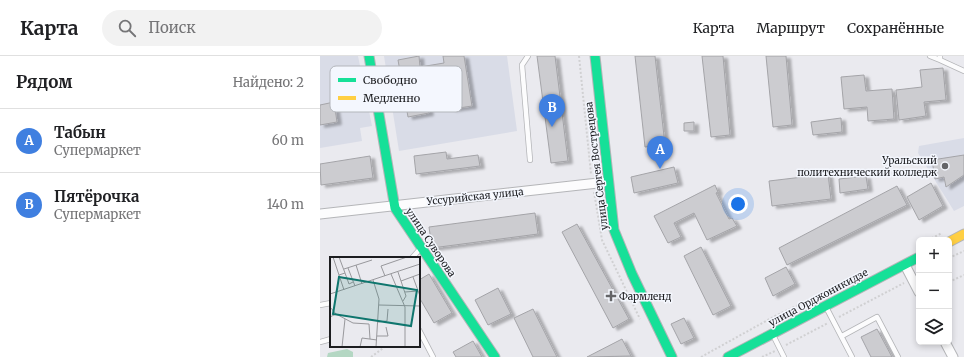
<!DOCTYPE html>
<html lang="ru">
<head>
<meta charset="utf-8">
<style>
  :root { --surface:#fff; --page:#f2f2f2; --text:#202124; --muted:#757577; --line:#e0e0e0; --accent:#db2777 }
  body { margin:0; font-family:Merriweather,serif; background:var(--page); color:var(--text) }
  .controls { position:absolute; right:12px; bottom:12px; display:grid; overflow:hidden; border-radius:6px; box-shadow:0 2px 6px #0003 }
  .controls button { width:36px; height:36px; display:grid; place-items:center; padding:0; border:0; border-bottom:1px solid var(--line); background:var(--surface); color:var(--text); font:20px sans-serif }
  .you { position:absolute; left:418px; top:148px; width:14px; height:14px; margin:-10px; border:3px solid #fff; border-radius:50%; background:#1a73e8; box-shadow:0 0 0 6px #1a73e833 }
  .badge { display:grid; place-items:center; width:26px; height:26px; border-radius:50%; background:var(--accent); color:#fff; font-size:13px; font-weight:700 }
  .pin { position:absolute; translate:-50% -33px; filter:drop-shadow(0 1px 2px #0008) }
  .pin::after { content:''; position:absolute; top:21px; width:14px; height:12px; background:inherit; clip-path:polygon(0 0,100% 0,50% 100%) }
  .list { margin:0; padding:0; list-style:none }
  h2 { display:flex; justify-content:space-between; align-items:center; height:52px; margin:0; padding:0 16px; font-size:17px }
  h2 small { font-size:13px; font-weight:400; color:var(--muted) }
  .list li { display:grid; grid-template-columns:26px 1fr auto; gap:12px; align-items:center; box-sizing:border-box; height:64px; padding:0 16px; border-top:1px solid var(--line) }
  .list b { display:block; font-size:15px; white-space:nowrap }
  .list p { margin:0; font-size:13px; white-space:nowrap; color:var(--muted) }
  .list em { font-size:13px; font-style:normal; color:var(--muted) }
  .icon { flex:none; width:22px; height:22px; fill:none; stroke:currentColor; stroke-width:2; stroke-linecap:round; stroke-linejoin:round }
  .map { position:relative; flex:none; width:644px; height:301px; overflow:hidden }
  header { display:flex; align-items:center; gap:24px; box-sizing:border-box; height:56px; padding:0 20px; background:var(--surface); border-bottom:1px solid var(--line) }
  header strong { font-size:19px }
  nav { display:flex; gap:22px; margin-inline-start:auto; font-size:14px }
  .search { width:280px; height:36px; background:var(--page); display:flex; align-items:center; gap:10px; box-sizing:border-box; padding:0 14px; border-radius:22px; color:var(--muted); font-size:15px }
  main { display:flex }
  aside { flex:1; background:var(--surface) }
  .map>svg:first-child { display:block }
  .built { fill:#d9dce7 }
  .green { fill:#b4d7c3 }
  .building { fill:#ccccd0; stroke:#a4a4a8; filter:url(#shadow) }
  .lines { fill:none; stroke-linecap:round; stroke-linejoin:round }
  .lane-casing { stroke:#b4b5b8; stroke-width:6 }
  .street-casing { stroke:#b4b5b8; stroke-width:11 }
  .fast-casing { stroke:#b4b5b8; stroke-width:11 }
  .slow-casing { stroke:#b4b5b8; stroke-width:11 }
  .path { stroke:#d0d0d2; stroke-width:2; stroke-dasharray:2 2; stroke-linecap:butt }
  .lane { stroke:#fcfcfd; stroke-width:4.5 }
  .street { stroke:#fcfcfd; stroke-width:9 }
  .fast { stroke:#16e098; stroke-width:9 }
  .slow { stroke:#ffcf43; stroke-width:9 }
  .poi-dot { fill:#646568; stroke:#f4f7fe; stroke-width:1.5 }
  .labels { text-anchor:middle; stroke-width:3; stroke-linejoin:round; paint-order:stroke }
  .poi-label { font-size:10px; fill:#1c1d20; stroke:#f4f7fe; text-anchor:end }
  .street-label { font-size:10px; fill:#1c1d20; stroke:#f4f7fe }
  .inset-road { fill:none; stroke:#98989c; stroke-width:1 }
  .view { fill:#0f766e; fill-opacity:0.15; stroke:#0f766e; stroke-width:2 }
  .inset-edge { fill:none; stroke:#1c1d20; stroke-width:2 }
  .key { fill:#f4f7fe; stroke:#b3b6bb; stroke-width:1 }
  .key-label { font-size:11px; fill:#1c1d20 }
</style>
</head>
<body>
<header>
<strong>Карта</strong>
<div class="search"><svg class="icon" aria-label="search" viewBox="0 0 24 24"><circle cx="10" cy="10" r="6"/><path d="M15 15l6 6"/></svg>Поиск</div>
<nav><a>Карта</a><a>Маршрут</a><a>Сохранённые</a></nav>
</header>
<main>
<aside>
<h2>Рядом<small>Найдено: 2</small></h2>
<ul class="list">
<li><span class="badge" style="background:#3f7fe0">A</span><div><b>Табын</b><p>Супермаркет</p></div><em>60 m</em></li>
<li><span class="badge" style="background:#3f7fe0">B</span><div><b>Пятёрочка</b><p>Супермаркет</p></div><em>140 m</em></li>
</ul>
</aside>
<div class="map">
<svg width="644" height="301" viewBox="0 0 644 301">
  <defs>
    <filter id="shadow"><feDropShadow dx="4.5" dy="2.5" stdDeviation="1" flood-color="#0004"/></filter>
  </defs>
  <rect width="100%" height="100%" fill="#eaeaef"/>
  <path class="built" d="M0,0H38L52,70L40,72L42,85L0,92Z
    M64,0H187L197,75L79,95Z
    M644,82V150L634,155L598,97L599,90Z"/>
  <path class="green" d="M27,293L33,296V301H7L8,297Z"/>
  <path class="building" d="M99,0L100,11L124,7L123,0H144L152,50L132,53L129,36L106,40L109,57L88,61L78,4Z
    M217,0H235L248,105L231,107Z
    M315,0H335L345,89L325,91Z
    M382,0H403L410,79L391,81Z
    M446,0H466L472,69L453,71Z
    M623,12L626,44L604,46L606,60L579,64L576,34L602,31L600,14Z
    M544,19L546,35L572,33L574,63L548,65L547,51L524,53L521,21Z
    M14,46L17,66L0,69V49Z
    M521,62L522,76L493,79L491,66Z
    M374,66V75H364V67Z
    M126,96L127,103L158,99L160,110L96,118L94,100Z
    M644,99V119L626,131L624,121L615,123L612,104Z
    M50,100L53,122L1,129L0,108Z
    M354,111L358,127L314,137L311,121Z
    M508,118L511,143L452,150L449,125Z
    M546,120L548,133L520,137L519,123Z
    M611,127L623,150L599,164L587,141Z
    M395,129L398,136L396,137L409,163L412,162L417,170L387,184L374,157L354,167L361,181L348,187L334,160Z
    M577,130L587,149L467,209L459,192Z
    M215,157L218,178L112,192L109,171Z
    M257,168L309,263L293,272L242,176Z
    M381,191L411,250L393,259L364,200Z
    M466,211L475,228L453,240L445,222Z
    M109,218L132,257L114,267L99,241V224Z
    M178,232L191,258L168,269L155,244Z
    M213,253L237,301H213L194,262Z
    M364,262L374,282L361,288L351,268Z
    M557,273L572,301H551L541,281Z
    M302,283L311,300L267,301Z
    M153,285L162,301H136L133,296Z"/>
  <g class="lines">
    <defs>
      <path id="lane" d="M208,0L202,9L210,104
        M610,0L620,4
        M620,0V4L644,15
        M92,202L100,193
        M0,249L11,247
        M506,251L532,301
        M99,274L113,301
        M453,279L464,301
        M522,280L557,261L578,301
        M0,286L11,283"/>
      <path id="street" d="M0,158L287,126
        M585,209L599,236
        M625,286L633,301"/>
      <path id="fast" d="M49,0L75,152L175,301
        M275,0L294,174L312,218L352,301
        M408,301L599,201"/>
      <path id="slow" d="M629,186L644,178"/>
    </defs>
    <use href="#lane" class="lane-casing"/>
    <use href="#street" class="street-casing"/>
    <use href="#fast" class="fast-casing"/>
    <use href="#slow" class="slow-casing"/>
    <path class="path" d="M259,0L271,118
      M274,136L282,184L320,263
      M608,184L622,177
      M629,202L644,195
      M629,226L644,219
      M519,261L584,227
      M466,289L508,267
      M51,301L66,290
      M381,301L455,260L512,233
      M442,301L455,295"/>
    <use href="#lane" class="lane"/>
    <use href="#street" class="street"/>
    <use href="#fast" class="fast"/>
    <use href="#slow" class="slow"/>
  </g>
  <g class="poi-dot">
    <circle cx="625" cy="110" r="4"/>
    <path d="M289 234h4v4h4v4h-4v4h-4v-4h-4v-4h4z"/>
  </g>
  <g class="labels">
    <g class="poi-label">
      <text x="617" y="108">Уральский<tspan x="617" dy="12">политехнический колледж</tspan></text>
      <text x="299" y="244" text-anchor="start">Фармленд</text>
    </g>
    <g class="street-label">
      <text transform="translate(276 110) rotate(-97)" y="4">улица Сергея Вострецова</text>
      <text transform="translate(155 140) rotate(-6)" y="4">Уссурийская улица</text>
      <text transform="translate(111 186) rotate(56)" y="4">улица Суворова</text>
      <text transform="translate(498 241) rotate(-28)" y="4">улица Орджоникидзе</text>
    </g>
  </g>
  <g transform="translate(10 201)">
    <rect width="90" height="90" fill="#eaeaef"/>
    <path class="inset-road" d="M3,0L14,33M26,8L32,27M18,11L25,29M14,12L42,3M68,15L76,39L73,44M15,16L19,27L23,25M61,17L75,50V90M9,18L15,16L9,0M55,19L51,9L77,0M83,20L90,39M43,23L49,42L46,90M71,24L90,17M75,35L88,34M0,37L90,7M49,48L90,49M0,50L6,57L0,60M6,57L23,66L39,67L40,82M48,65L57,64L58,52M47,79H58L56,70M12,90L15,62M30,90L32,81L47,83"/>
    <path class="view" d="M9,20L87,33L81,69L3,57Z"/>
    <rect width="90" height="90" class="inset-edge"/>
  </g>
  <rect x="10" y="10" width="132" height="46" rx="6" class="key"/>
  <rect x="18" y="22" width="18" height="4" fill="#16e098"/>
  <rect x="18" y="40" width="18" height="4" fill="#ffcf43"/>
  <g class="key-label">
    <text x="43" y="28">Свободно</text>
    <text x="43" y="46">Медленно</text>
  </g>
</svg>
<div class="controls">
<button>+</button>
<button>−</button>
<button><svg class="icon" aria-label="layers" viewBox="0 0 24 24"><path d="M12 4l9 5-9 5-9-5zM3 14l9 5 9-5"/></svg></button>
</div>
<div class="you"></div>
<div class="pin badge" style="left:340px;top:113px;background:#3f7fe0">A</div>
<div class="pin badge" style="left:232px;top:71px;background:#3f7fe0">B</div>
</div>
</main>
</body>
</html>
